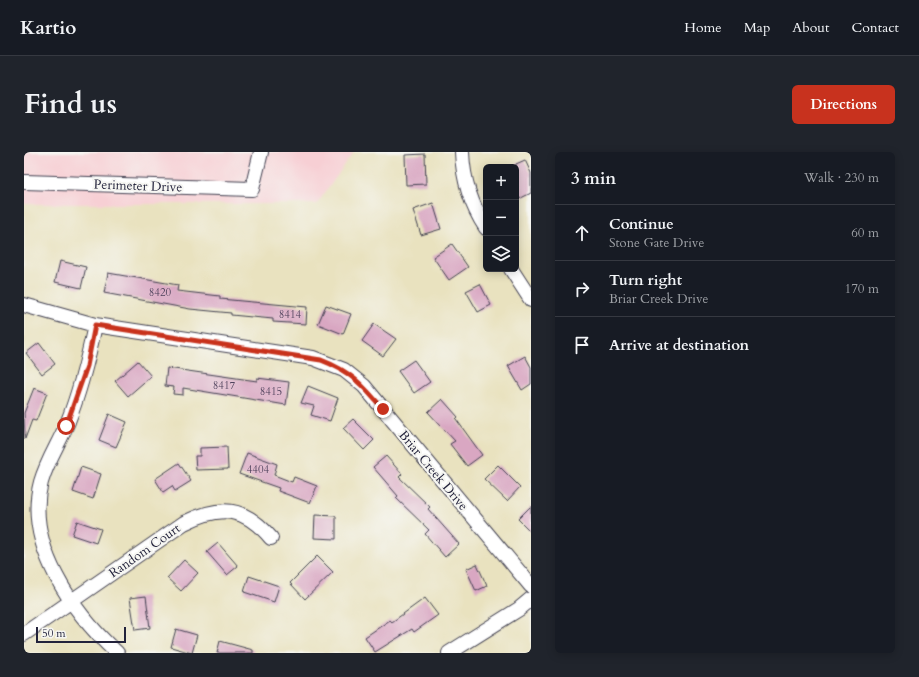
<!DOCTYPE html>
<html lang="en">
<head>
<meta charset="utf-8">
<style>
  :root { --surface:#171b24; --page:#20242c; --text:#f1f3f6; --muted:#9ea1a6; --line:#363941; --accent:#c8321e }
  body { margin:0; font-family:Cardo,serif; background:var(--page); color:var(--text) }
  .controls { position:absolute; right:12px; top:12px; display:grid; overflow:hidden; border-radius:6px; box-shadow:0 2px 10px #0003 }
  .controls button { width:36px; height:36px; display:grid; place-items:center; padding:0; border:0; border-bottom:1px solid var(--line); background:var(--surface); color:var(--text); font:20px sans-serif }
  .scale { position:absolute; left:12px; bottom:10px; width:90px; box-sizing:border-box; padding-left:4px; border:2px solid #22223b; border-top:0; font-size:11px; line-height:14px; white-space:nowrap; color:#22223b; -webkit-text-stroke:3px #f6f6f2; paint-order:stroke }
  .stop { position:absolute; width:12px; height:12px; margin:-9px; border:3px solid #c8321e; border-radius:50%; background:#fff }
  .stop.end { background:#c8321e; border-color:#fff; box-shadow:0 1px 4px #0008 }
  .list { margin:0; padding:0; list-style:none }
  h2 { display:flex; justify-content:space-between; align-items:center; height:52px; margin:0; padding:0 16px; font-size:17px }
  h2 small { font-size:13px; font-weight:400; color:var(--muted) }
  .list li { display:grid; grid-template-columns:26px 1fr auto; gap:12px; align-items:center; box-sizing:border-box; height:56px; padding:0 16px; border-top:1px solid var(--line) }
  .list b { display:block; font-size:15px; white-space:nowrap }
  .list p { margin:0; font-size:13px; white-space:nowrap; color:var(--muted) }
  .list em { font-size:13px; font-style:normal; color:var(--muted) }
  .icon { flex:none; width:22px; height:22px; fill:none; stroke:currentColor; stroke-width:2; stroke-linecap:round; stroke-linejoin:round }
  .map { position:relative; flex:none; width:507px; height:501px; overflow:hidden; border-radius:6px }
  header { display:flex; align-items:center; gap:24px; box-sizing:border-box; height:56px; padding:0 20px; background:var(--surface); border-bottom:1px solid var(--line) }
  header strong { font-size:19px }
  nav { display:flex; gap:22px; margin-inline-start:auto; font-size:14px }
  .intro { display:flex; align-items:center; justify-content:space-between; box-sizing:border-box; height:96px; padding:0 24px }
  h1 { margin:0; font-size:28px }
  .button { padding:10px 18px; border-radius:6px; background:var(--accent); color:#fff; font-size:14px; font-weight:700 }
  main { display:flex; gap:24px; padding:0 24px }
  aside { flex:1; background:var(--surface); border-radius:6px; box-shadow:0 2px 10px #0003 }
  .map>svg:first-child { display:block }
  .built { fill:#f7cfd4 }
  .building { fill:#d9a7c2 }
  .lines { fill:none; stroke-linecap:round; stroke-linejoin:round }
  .street-casing { stroke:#403f4f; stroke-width:16 }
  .street { stroke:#fff; stroke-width:14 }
  .route { stroke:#c8321e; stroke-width:5 }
  .labels { text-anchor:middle; stroke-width:4; stroke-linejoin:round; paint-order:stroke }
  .number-label { font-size:11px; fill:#50435d }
  .street-label { font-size:13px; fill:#22223b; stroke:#f6f6f2 }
</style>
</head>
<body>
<header>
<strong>Kartio</strong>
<nav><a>Home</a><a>Map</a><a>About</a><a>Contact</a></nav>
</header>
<div class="intro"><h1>Find us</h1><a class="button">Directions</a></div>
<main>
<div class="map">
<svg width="507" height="501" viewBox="0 0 507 501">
  <rect width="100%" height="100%" fill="#f6f6f2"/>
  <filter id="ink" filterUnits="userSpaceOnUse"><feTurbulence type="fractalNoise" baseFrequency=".025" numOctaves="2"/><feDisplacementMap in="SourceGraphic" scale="8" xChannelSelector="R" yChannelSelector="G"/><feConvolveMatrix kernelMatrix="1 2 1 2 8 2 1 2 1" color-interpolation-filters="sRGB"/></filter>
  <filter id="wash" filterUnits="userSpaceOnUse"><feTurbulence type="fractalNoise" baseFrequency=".012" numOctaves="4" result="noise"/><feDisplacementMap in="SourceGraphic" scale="16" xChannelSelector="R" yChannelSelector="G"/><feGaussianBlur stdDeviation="0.9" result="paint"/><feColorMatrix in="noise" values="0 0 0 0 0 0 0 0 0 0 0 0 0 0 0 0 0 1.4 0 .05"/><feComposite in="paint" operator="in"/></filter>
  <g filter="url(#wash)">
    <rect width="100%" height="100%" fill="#e9e2bf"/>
    <path class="built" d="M0,0H330L293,52H0Z"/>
    <g id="blocks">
      <path class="building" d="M401,2L402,32L382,33L381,3Z
        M501,8L507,21V41L495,47L492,40V12Z
        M409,51L417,77L397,83L389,58Z
        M428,92L444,115L425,128L409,105Z
        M36,109L62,115L57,136L31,130Z
        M84,121L154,133L153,139L196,144V147L283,155L282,172L249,170V167L207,163V161L166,157L80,141Z
        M456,132L467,153L454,160L442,139Z
        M302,153L327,162L319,182L294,172Z
        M350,172L372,187L359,204L338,189Z
        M15,191L31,212L18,222L2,201Z
        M501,204L507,215V232L498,238L484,214Z
        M390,208L406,230L390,241L374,219Z
        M114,209L127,224L104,244L91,229Z
        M143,216L233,229V226L265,230L262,253L159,236V243L149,242L150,235L141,234Z
        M284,234L314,246L306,269L287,263L290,254L277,251Z
        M10,236L23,241L12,269L8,268L1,287L0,261Z
        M418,247L434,265L432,267L458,303L443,314L426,292L431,289L404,260Z
        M85,262L103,270L92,295L75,288Z
        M329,267L350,288L340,298L319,276Z
        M203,295L204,317L172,318L171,304H176V296Z
        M223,301L253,312L250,323L268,330L270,325L293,334L286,351L254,339L255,336L215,322Z
        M362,304L378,322L375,325L406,355L404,357L435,392L421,405L401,382L405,378L372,346L374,344L349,315Z
        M155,311L167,329L151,339L148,334L139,340L131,327Z
        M474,313L496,335L483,349L460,327Z
        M57,315L77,322L69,347L49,340Z
        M507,354V380L494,367Z
        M291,363L312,364V387L290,386Z
        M53,369L77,377L72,391L48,383Z
        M194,391L214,414L203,423L183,400Z
        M293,404L309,420L281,447L266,431Z
        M160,408L174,421L157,439L143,426Z
        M453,412L463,434L452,439L442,417Z
        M225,424L255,434L250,450L220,440Z
        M122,444L126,476L111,478L106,446Z
        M401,446L414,463L390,480L388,477L351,500L341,485L366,468L368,470Z
        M152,477L173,483L168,501L147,495Z
        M196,489L229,498V501H193Z"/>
    </g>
  </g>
  <g filter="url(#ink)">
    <use href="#blocks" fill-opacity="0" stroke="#403f4f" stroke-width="1"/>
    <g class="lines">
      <defs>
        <path id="street" d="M438,0C439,28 447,53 462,76
          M0,30L228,37L237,0
          M487,117L507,148
          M0,153L71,173L289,206L320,218L340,234L507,434
          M71,173C64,207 56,239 43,272C35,291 23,309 17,330C0,392 49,461 93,501
          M0,482L160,371C196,353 220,354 247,386
          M425,501L495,457L507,447"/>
      </defs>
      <use href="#street" class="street-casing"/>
      <use href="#street" class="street"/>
    </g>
  </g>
  <g class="lines" filter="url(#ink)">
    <path class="route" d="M42,274L63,214L71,173L297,208C326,219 339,233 359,257"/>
  </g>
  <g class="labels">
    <g class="number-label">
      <text x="136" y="144">8420</text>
      <text x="266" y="166">8414</text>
      <text x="200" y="237">8417</text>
      <text x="247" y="243">8415</text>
      <text x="234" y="321">4404</text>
    </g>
    <g class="street-label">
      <text transform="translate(114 33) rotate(2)" y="5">Perimeter Drive</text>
      <text transform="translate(410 318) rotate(50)" y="5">Briar Creek Drive</text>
      <text transform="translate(120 398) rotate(-35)" y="5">Random Court</text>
    </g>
  </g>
</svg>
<div class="controls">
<button>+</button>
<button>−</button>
<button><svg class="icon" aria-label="layers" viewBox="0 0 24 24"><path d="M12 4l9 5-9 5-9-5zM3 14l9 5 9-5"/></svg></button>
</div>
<div class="scale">50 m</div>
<div class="stop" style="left:42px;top:274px"></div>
<div class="stop end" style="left:359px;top:257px"></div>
</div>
<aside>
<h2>3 min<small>Walk · 230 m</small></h2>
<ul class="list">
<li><svg class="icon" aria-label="ahead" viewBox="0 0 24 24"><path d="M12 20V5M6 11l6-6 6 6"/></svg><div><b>Continue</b><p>Stone Gate Drive</p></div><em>60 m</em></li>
<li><svg class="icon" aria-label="right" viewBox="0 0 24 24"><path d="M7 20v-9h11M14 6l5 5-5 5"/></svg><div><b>Turn right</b><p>Briar Creek Drive</p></div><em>170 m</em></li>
<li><svg class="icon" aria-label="arrive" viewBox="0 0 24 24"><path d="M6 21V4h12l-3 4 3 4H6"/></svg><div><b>Arrive at destination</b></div></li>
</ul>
</aside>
</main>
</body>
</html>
